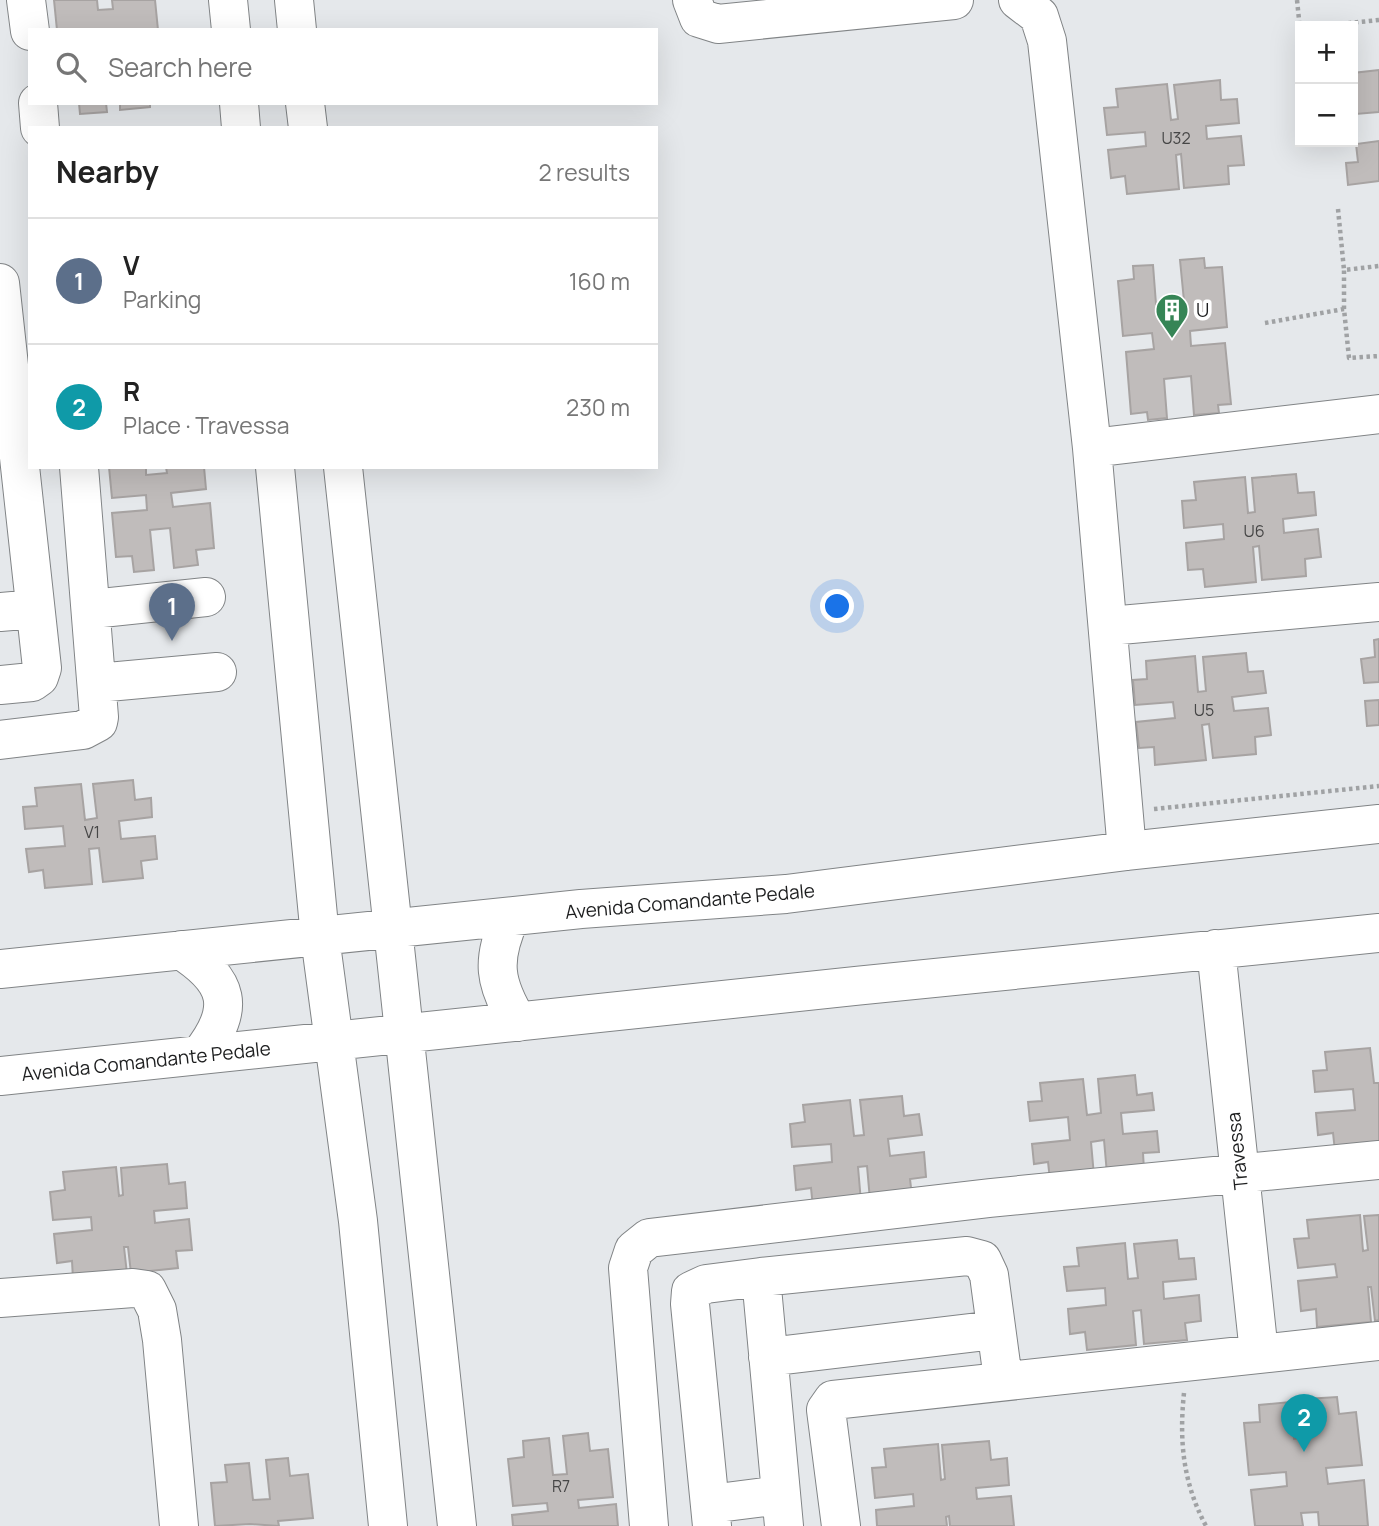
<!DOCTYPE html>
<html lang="en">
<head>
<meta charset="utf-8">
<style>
  :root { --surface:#fff; --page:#f6f6f6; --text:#222; --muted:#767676; --line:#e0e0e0; --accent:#0b8043 }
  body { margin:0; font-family:Manrope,sans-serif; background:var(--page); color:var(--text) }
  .controls { position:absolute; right:21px; top:21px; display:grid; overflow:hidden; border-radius:0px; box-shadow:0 7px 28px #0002 }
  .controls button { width:63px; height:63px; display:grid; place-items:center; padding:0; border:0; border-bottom:2px solid var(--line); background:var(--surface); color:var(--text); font:35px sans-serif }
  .you { position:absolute; left:838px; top:607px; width:24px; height:24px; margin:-18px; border:5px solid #fff; border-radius:50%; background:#1a73e8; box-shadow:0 0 0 10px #1a73e833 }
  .badge { display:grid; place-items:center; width:46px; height:46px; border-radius:50%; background:var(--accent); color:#fff; font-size:23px; font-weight:700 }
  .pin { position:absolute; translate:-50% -58px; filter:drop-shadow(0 2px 4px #0008) }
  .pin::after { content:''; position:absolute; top:37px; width:24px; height:21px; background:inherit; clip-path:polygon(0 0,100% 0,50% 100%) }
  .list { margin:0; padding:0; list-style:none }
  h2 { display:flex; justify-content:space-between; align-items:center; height:91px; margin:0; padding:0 28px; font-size:30px }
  h2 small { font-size:23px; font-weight:400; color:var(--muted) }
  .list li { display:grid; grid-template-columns:46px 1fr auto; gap:21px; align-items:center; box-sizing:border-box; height:126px; padding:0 28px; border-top:2px solid var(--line) }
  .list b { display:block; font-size:26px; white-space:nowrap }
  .list p { margin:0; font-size:23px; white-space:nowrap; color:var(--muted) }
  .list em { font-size:23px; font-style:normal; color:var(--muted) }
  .icon { flex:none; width:38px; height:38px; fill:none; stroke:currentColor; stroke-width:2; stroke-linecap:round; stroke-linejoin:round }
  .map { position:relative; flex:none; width:1379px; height:1526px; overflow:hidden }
  .search { position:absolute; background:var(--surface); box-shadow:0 7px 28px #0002; left:28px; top:28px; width:630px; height:77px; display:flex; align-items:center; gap:18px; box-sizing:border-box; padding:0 24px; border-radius:0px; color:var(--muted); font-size:26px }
  .panel { position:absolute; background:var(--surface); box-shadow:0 7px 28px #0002; left:28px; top:126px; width:630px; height:343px; border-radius:0px }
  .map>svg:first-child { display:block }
  .building { fill:#c0bcbb; stroke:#a7a3a2; stroke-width:2 }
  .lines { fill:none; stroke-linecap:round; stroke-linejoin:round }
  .minor-casing { stroke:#818486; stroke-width:40 }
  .path { stroke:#a0a2a4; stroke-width:4.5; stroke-dasharray:3.5 3.5; stroke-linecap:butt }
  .minor { stroke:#fff; stroke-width:38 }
  .labels { text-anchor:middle; stroke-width:7; stroke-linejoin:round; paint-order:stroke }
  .number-label { font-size:16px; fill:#464646 }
  .poi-label { font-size:19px; fill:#1d1e1f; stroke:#fff; text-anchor:start }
  .street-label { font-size:19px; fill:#1d1e1f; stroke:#fff }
</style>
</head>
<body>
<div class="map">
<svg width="1379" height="1526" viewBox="0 0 1379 1526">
  <rect width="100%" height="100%" fill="#e5e8eb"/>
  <path class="building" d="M54,0H97L98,10L113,9L112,0H155L158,30H57Z
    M1379,70V112L1356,114L1353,73Z
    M1220,80L1221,100L1237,99L1239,123L1206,126L1207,139L1241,136L1244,165L1228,166L1229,184L1184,188L1181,154L1176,155L1179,189L1127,194L1125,176L1111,178L1108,150L1146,146L1145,132L1107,135L1104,108L1118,107L1116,89L1167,84L1171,120L1178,119L1174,85Z
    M79,103H106L107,112L80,114Z
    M120,103H150V107L120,110Z
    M1379,141V181L1348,185L1346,163L1358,162L1356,144Z
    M1204,258L1205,268L1222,267L1227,327L1190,331L1191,346L1225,343L1231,404L1218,405L1219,413L1194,415L1191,376L1164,379L1167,418L1148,420L1147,412L1131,414L1126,352L1154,349L1152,333L1123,336L1118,281L1134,279L1133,266L1153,265L1156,304L1184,301L1180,260Z
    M109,467H146V475L167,473L166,467H204L206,489L171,493L173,507L210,503L214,548L196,550L198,565L174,568L170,528L150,530L154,570L134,572L132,556L116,557L112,513L147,510L146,495L112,498Z
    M1296,474L1298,493L1314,492L1316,515L1283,519L1284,533L1318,529L1321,557L1305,559L1306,576L1262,580L1259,546L1253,547L1256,582L1205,587L1203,569L1188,570L1186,543L1224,539L1223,524L1184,528L1182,501L1196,500L1194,482L1245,477L1248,513L1255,512L1252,478Z
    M1379,639V682L1364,683L1361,659L1375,657L1374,640Z
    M1246,653L1248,672L1263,671L1266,693L1232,697L1234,711L1268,708L1271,735L1255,737L1256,754L1213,758L1209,724L1202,725L1206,760L1155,765L1154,747L1139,748L1136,722L1175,718L1173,702L1135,705L1133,680L1147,679L1146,661L1195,656L1198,692L1206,691L1203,657Z
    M1379,700V725L1367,726L1365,701Z
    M133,780L135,800L151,798L152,817L119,821L121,839L155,836L157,859L141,861L143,878L103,882L99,848L89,849L92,884L45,888L43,870L29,872L26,849L65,846L63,826L25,829L23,807L37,806L35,788L81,784L85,820L97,818L93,784Z
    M1370,1048L1374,1083H1379V1147L1335,1151L1333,1133L1318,1135L1316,1113L1355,1110L1353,1089L1315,1092L1313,1071L1327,1070L1325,1052Z
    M1135,1075L1137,1095L1152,1093L1154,1110L1121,1113L1123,1134L1157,1131L1159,1152L1143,1153L1144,1170L1107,1174L1104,1140L1091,1142L1094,1176L1050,1180L1048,1162L1034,1164L1032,1144L1070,1140L1068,1117L1030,1121L1028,1102L1042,1101L1040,1083L1083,1079L1087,1115L1101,1113L1098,1079Z
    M902,1096L904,1116L919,1114L922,1135L888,1139L890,1156L924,1152L926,1177L910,1179L912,1196L870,1200L867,1166L858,1167L861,1202L813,1207L811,1188L796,1190L794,1166L832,1162L831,1144L792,1147L790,1124L805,1122L803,1105L850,1100L854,1136L864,1135L860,1100Z
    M167,1164L169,1184L185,1182L187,1208L154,1211L155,1223L189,1219L192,1250L176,1251L178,1268L131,1273L128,1247H124L127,1274L73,1279L72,1261L57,1263L54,1234L92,1230L91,1217L53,1220L50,1192L65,1190L63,1172L116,1167L119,1196L123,1195L121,1168Z
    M1360,1215L1363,1251L1368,1250L1364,1216L1379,1215V1320L1375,1321L1371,1287H1368L1371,1322L1317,1327L1316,1309L1301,1311L1298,1281L1337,1277L1335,1264L1298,1268L1294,1239L1309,1238L1307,1220Z
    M1177,1240L1179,1259L1194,1258L1196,1279L1163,1282L1164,1299L1199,1295L1201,1321L1185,1323L1187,1340L1144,1344L1141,1310L1133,1311L1136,1345L1087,1350L1085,1332L1070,1334L1068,1309L1106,1305L1105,1288L1067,1291L1064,1267L1079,1266L1077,1248L1125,1243L1128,1279L1138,1278L1134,1244Z
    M1337,1397L1339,1414L1356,1412L1362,1465L1326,1468L1328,1484L1364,1480L1368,1526H1319L1318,1512L1301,1513L1303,1526H1255L1251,1490L1287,1486L1286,1472L1249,1475L1244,1423L1260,1422L1259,1405L1290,1402L1294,1439L1310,1437L1306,1399Z
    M588,1433L590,1451L608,1449L613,1497L578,1500L579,1508L616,1504L618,1526H513L512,1515L548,1511L547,1503L513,1506L508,1459L524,1457L523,1441L549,1438L553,1475L567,1474L563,1436Z
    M989,1441L991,1460L1007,1458L1009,1485L976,1488L977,1499L1011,1496L1014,1526H950L949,1516L946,1517L947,1526H877L876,1510L914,1506L913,1494L875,1498L872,1468L886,1467L884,1449L938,1444L941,1480L945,1479L942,1445Z
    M288,1458L290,1476L308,1474L313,1518L278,1521L279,1526L250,1524L215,1526L211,1483L227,1482L225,1465L249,1463L253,1500L270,1499L266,1460Z"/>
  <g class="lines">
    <defs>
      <path id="minor" d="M26,0L30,31
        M228,0L231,30
        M294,0L297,30
        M692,0L699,18L718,24L954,0
        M1018,0L1039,16L1047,41L1092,448L1379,414
        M38,103L40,128
        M239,103L241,128
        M305,103L308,128
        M0,283L42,668L39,677L32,682L0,685
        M1092,448L1127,851
        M275,467L320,937L358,1221L388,1526
        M343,467C379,820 422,1173 457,1526
        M92,609L206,597
        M0,612L35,609
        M1109,626L1379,602
        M97,683L217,672
        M0,740L83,730L98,722L99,717L79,467
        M510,918C491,960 494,983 518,1022
        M1216,949L1259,1353
        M181,950C229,981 237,1008 200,1055
        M0,969L581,909L786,894L1127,851L1379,824
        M0,1076C460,1028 919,978 1379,933
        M761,1277L784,1526
        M0,1298L133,1288L147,1290L157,1310L162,1340L179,1526
        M768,1357L995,1330
        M710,1504L781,1495
        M649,1526L628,1268L634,1250L649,1238L990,1198L1379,1160
        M712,1526L690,1304L691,1291L706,1284L761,1277L967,1256L982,1260L989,1275L1003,1379
        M841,1526L826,1410L833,1400L1379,1341"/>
    </defs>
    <use href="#minor" class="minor-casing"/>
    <path class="path" d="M1297,0L1300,29
      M1320,26L1379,20
      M1338,209L1344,270
      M1344,309V270L1379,266
      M1265,323L1344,309L1349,358L1379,356
      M1154,809L1379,786
      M1184,1393C1179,1441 1183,1483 1206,1526"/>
    <use href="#minor" class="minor"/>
  </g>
  <defs>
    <symbol id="building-pin" viewBox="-11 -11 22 30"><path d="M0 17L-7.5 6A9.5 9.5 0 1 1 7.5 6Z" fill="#368556" stroke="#fff"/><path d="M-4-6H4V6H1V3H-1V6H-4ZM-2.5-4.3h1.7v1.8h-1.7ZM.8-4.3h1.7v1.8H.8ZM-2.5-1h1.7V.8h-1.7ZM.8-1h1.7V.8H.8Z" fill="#fff"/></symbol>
  </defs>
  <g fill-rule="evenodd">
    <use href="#building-pin" x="1153" y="291" width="38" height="52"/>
  </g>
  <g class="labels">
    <g class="number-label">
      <text x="1176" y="144">U32</text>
      <text x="1254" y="537">U6</text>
      <text x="1204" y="716">U5</text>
      <text x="92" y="838">V1</text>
      <text x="561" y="1492">R7</text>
    </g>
    <g class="poi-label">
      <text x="1196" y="317">U</text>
    </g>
    <g class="street-label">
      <text transform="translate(690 901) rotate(-5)" y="7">Avenida Comandante Pedale</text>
      <text transform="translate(146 1061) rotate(-6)" y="7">Avenida Comandante Pedale</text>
      <text transform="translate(1237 1151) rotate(-96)" y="7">Travessa</text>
    </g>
  </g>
</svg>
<div class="controls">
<button>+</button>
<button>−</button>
</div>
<div class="you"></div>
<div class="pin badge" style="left:172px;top:641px;background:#5c6f8a">1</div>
<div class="pin badge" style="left:1304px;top:1452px;background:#0f9aa8">2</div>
<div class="search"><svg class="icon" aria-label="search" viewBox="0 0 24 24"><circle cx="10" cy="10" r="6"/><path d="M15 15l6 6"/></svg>Search here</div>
<section class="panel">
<h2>Nearby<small>2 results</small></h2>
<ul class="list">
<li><span class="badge" style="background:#5c6f8a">1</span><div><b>V</b><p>Parking</p></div><em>160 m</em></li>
<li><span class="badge" style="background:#0f9aa8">2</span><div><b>R</b><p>Place · Travessa</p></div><em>230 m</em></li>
</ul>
</section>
</div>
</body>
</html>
